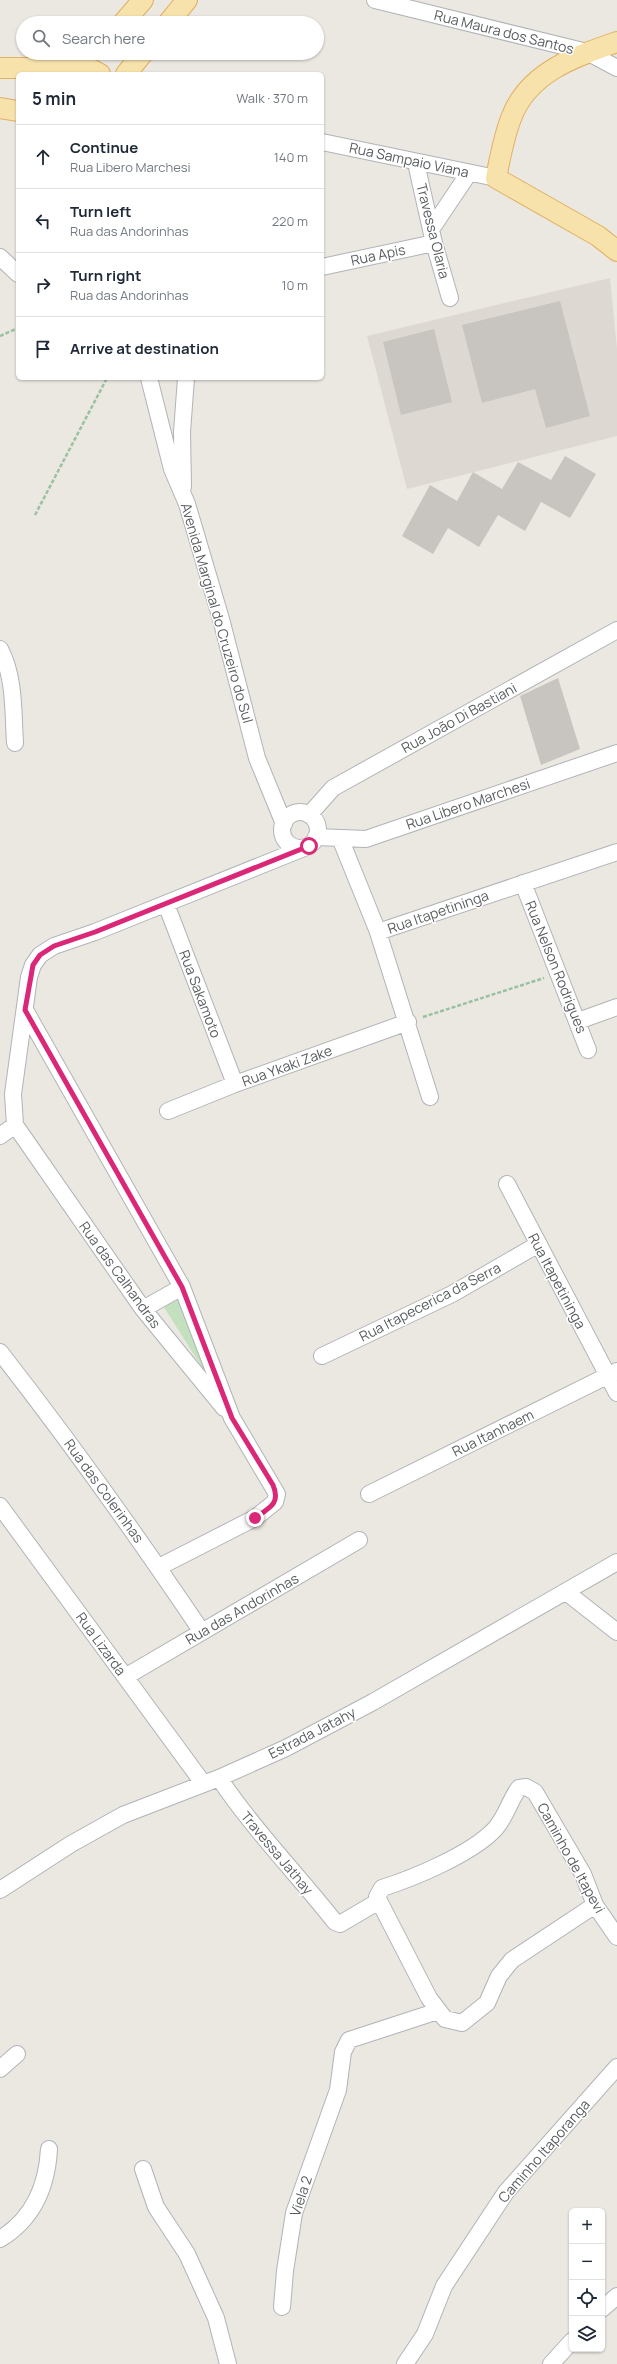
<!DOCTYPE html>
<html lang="en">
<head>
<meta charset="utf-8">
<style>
  :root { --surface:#fff; --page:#f6f6f7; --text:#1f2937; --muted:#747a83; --line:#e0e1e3 }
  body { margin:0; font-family:Manrope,sans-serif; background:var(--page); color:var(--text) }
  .controls { position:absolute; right:12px; bottom:12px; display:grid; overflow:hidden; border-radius:6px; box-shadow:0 1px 3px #0004 }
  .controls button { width:36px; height:36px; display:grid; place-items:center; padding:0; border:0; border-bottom:1px solid var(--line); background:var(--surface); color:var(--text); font:20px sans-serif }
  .stop { position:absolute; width:12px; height:12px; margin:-9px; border:3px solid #db2777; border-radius:50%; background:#fff }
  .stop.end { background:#db2777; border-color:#fff; box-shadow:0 1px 4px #0008 }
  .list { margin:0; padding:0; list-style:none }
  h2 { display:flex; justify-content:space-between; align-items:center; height:52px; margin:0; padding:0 16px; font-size:17px }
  h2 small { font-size:13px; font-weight:400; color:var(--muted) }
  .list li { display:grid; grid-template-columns:26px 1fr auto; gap:12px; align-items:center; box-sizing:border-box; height:64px; padding:0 16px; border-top:1px solid var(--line) }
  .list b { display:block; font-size:15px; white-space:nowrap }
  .list p { margin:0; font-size:13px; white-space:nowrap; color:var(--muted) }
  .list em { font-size:13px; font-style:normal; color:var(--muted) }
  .icon { flex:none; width:22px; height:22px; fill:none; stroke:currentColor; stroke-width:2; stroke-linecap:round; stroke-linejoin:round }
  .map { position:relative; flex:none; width:617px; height:2364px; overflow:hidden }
  .search { position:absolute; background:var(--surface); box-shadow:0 1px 3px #0004; left:16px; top:16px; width:308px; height:44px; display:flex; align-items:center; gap:10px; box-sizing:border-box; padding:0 14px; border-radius:22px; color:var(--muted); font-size:15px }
  .panel { position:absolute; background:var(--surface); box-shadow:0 1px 3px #0004; left:16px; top:72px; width:308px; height:308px; border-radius:6px }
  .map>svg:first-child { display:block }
  .education { fill:#ddd9d2 }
  .green { fill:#c3e0bf }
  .building { fill:#c8c4bf }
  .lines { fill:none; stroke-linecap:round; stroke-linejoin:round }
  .minor-casing { stroke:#b1b4b7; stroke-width:18 }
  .major-casing { stroke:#e2b062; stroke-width:22 }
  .path { stroke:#9ac1a0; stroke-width:2.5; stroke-dasharray:4 2; stroke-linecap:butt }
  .minor { stroke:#fff; stroke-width:16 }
  .major { stroke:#f6e2aa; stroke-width:20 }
  .route { stroke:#db2777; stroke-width:5 }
  .labels { text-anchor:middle; stroke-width:3; stroke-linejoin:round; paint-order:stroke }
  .street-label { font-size:14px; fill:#595d60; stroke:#fff }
</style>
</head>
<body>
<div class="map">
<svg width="617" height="2364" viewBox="0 0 617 2364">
  <rect width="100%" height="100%" fill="#ebe7e1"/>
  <path class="education" d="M610,278L617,349V436L407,489L367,336Z"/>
  <path class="green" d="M176,1295L229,1410L162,1304Z"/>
  <path class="building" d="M560,301L590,416L546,428L535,389L482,403L462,325Z
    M434,329L452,402L401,415L383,342Z
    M565,456L596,474L570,518L541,502L525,531L498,515L479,547L448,528L433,554L402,536L430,485L457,501L473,472L502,489L518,462L551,480Z
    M558,678L580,749L541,765L520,696Z"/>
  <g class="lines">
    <defs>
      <path id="minor" d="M375,0L587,52L617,68
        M322,142L496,178
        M416,163L434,243L450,298
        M432,228L469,173
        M0,257L18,274
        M322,267L434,243
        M149,378L172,469L187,504L221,619L257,758L284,824
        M183,487L182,432L186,378
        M0,649C15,677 13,712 15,743
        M282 830a18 18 0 1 1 36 0a18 18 0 1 1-36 0Z
        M309,815L333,788L617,630
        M316,837L366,839L617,753
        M340,838L378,932L430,1097
        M523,883L588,1050
        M166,904L235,1084
        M378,932L617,852
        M25,1010L182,1287L232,1418L277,1494L275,1502L255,1518L159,1567
        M578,1021L617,1007
        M168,1111L235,1084L408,1022
        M15,1125L13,1094L29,977L33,965L40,955L54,946L95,932L304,848
        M15,1125L143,1309L224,1408
        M0,1136L15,1125
        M507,1184L617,1393
        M143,1309L182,1287
        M0,1352C71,1443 138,1537 202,1632
        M322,1356L452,1294L537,1245
        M369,1494L617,1371
        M0,1506L203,1783
        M566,1592L617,1632
        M125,1677L359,1540
        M219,1778C254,1830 297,1874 335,1922L340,1924L379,1901
        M0,1890L71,1844L123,1815L219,1778L286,1748L373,1702L617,1562
        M595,1905L512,1960L499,1976L487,2003L462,2023L445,2019L429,1998L377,1897L382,1888C414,1878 471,1854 494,1830C506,1818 509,1801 519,1788L526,1787L535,1792L583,1874L595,1905L617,1937
        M0,2069L17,2054
        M143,2169L156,2207L187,2254L216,2318L228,2364
        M0,2239C33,2219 47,2186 49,2149
        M282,2307L285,2271L294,2213L338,2090L343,2052L349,2040L438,2011
        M602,2309L617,2296
        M405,2364L425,2334L444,2286L506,2192L617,2067
        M551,2364L572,2341"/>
      <path id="major" d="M123,23L143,0
        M168,23L187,0
        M617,42C576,56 529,72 512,116C504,135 500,158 496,178L598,236L617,251
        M0,68H51
        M49,74L51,68L74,60L77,65L87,67L100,74
        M126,74L143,53
        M0,108L18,111"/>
    </defs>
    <use href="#minor" class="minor-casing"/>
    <use href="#major" class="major-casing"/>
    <path class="path" d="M0,336L18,328
      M35,515L107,378
      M423,1017L544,978"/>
    <use href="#minor" class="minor"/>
    <use href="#major" class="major"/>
  </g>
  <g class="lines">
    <path class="route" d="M255,1518C269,1508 281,1504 273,1485L232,1418L182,1287L25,1010L33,965L40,955L54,946L95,932L309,846"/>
  </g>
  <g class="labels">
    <g class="street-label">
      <text transform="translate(504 32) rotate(14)" y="5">Rua Maura dos Santos</text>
      <text transform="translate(409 160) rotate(12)" y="5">Rua Sampaio Viana</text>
      <text transform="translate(433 231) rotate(76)" y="5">Travessa Olaria</text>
      <text transform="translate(378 255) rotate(-12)" y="5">Rua Apis</text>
      <text transform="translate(217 613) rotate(74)" y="5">Avenida Marginal do Cruzeiro do Sul</text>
      <text transform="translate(459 718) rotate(-29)" y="5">Rua João Di Bastiani</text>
      <text transform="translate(468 804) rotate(-19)" y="5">Rua Libero Marchesi</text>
      <text transform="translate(438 912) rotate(-19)" y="5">Rua Itapetininga</text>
      <text transform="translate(556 967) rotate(68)" y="5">Rua Nelson Rodrigues</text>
      <text transform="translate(200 994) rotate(69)" y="5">Rua Sakamoto</text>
      <text transform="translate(287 1066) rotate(-20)" y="5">Rua Ykaki Zake</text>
      <text transform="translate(120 1275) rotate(54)" y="5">Rua das Calhandras</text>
      <text transform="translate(557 1281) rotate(62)" y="5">Rua Itapetininga</text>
      <text transform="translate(430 1302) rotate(-27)" y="5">Rua Itapecerica da Serra</text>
      <text transform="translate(493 1433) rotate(-26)" y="5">Rua Itanhaem</text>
      <text transform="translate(104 1491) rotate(54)" y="5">Rua das Colerinhas</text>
      <text transform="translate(242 1609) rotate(-30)" y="5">Rua das Andorinhas</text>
      <text transform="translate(101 1644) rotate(54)" y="5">Rua Lizarda</text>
      <text transform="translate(312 1733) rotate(-27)" y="5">Estrada Jatahy</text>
      <text transform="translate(277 1853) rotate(50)" y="5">Travessa Jathay</text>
      <text transform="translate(571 1858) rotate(61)" y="5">Caminho de Itapevi</text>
      <text transform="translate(544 2151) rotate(-49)" y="5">Caminho Itaporanga</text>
      <text transform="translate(301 2196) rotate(-72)" y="5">Viela 2</text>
    </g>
  </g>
</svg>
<div class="controls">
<button>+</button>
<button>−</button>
<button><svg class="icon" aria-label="locate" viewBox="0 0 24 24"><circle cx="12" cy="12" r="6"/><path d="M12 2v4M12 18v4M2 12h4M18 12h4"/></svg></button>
<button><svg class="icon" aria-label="layers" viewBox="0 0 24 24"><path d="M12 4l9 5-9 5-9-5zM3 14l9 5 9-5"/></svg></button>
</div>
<div class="stop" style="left:309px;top:846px"></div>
<div class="stop end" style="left:255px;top:1518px"></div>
<div class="search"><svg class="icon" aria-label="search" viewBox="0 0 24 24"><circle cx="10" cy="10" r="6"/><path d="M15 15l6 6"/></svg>Search here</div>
<section class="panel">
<h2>5 min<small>Walk · 370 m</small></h2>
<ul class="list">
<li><svg class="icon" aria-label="ahead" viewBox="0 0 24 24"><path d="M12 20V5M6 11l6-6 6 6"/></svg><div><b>Continue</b><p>Rua Libero Marchesi</p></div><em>140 m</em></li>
<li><svg class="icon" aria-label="left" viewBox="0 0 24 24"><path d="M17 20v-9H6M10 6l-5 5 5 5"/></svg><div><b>Turn left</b><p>Rua das Andorinhas</p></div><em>220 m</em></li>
<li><svg class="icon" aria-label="right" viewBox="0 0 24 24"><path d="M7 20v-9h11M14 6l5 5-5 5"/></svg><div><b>Turn right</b><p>Rua das Andorinhas</p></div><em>10 m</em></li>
<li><svg class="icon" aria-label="arrive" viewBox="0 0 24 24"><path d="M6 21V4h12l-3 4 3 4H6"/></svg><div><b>Arrive at destination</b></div></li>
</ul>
</section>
</div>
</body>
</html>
